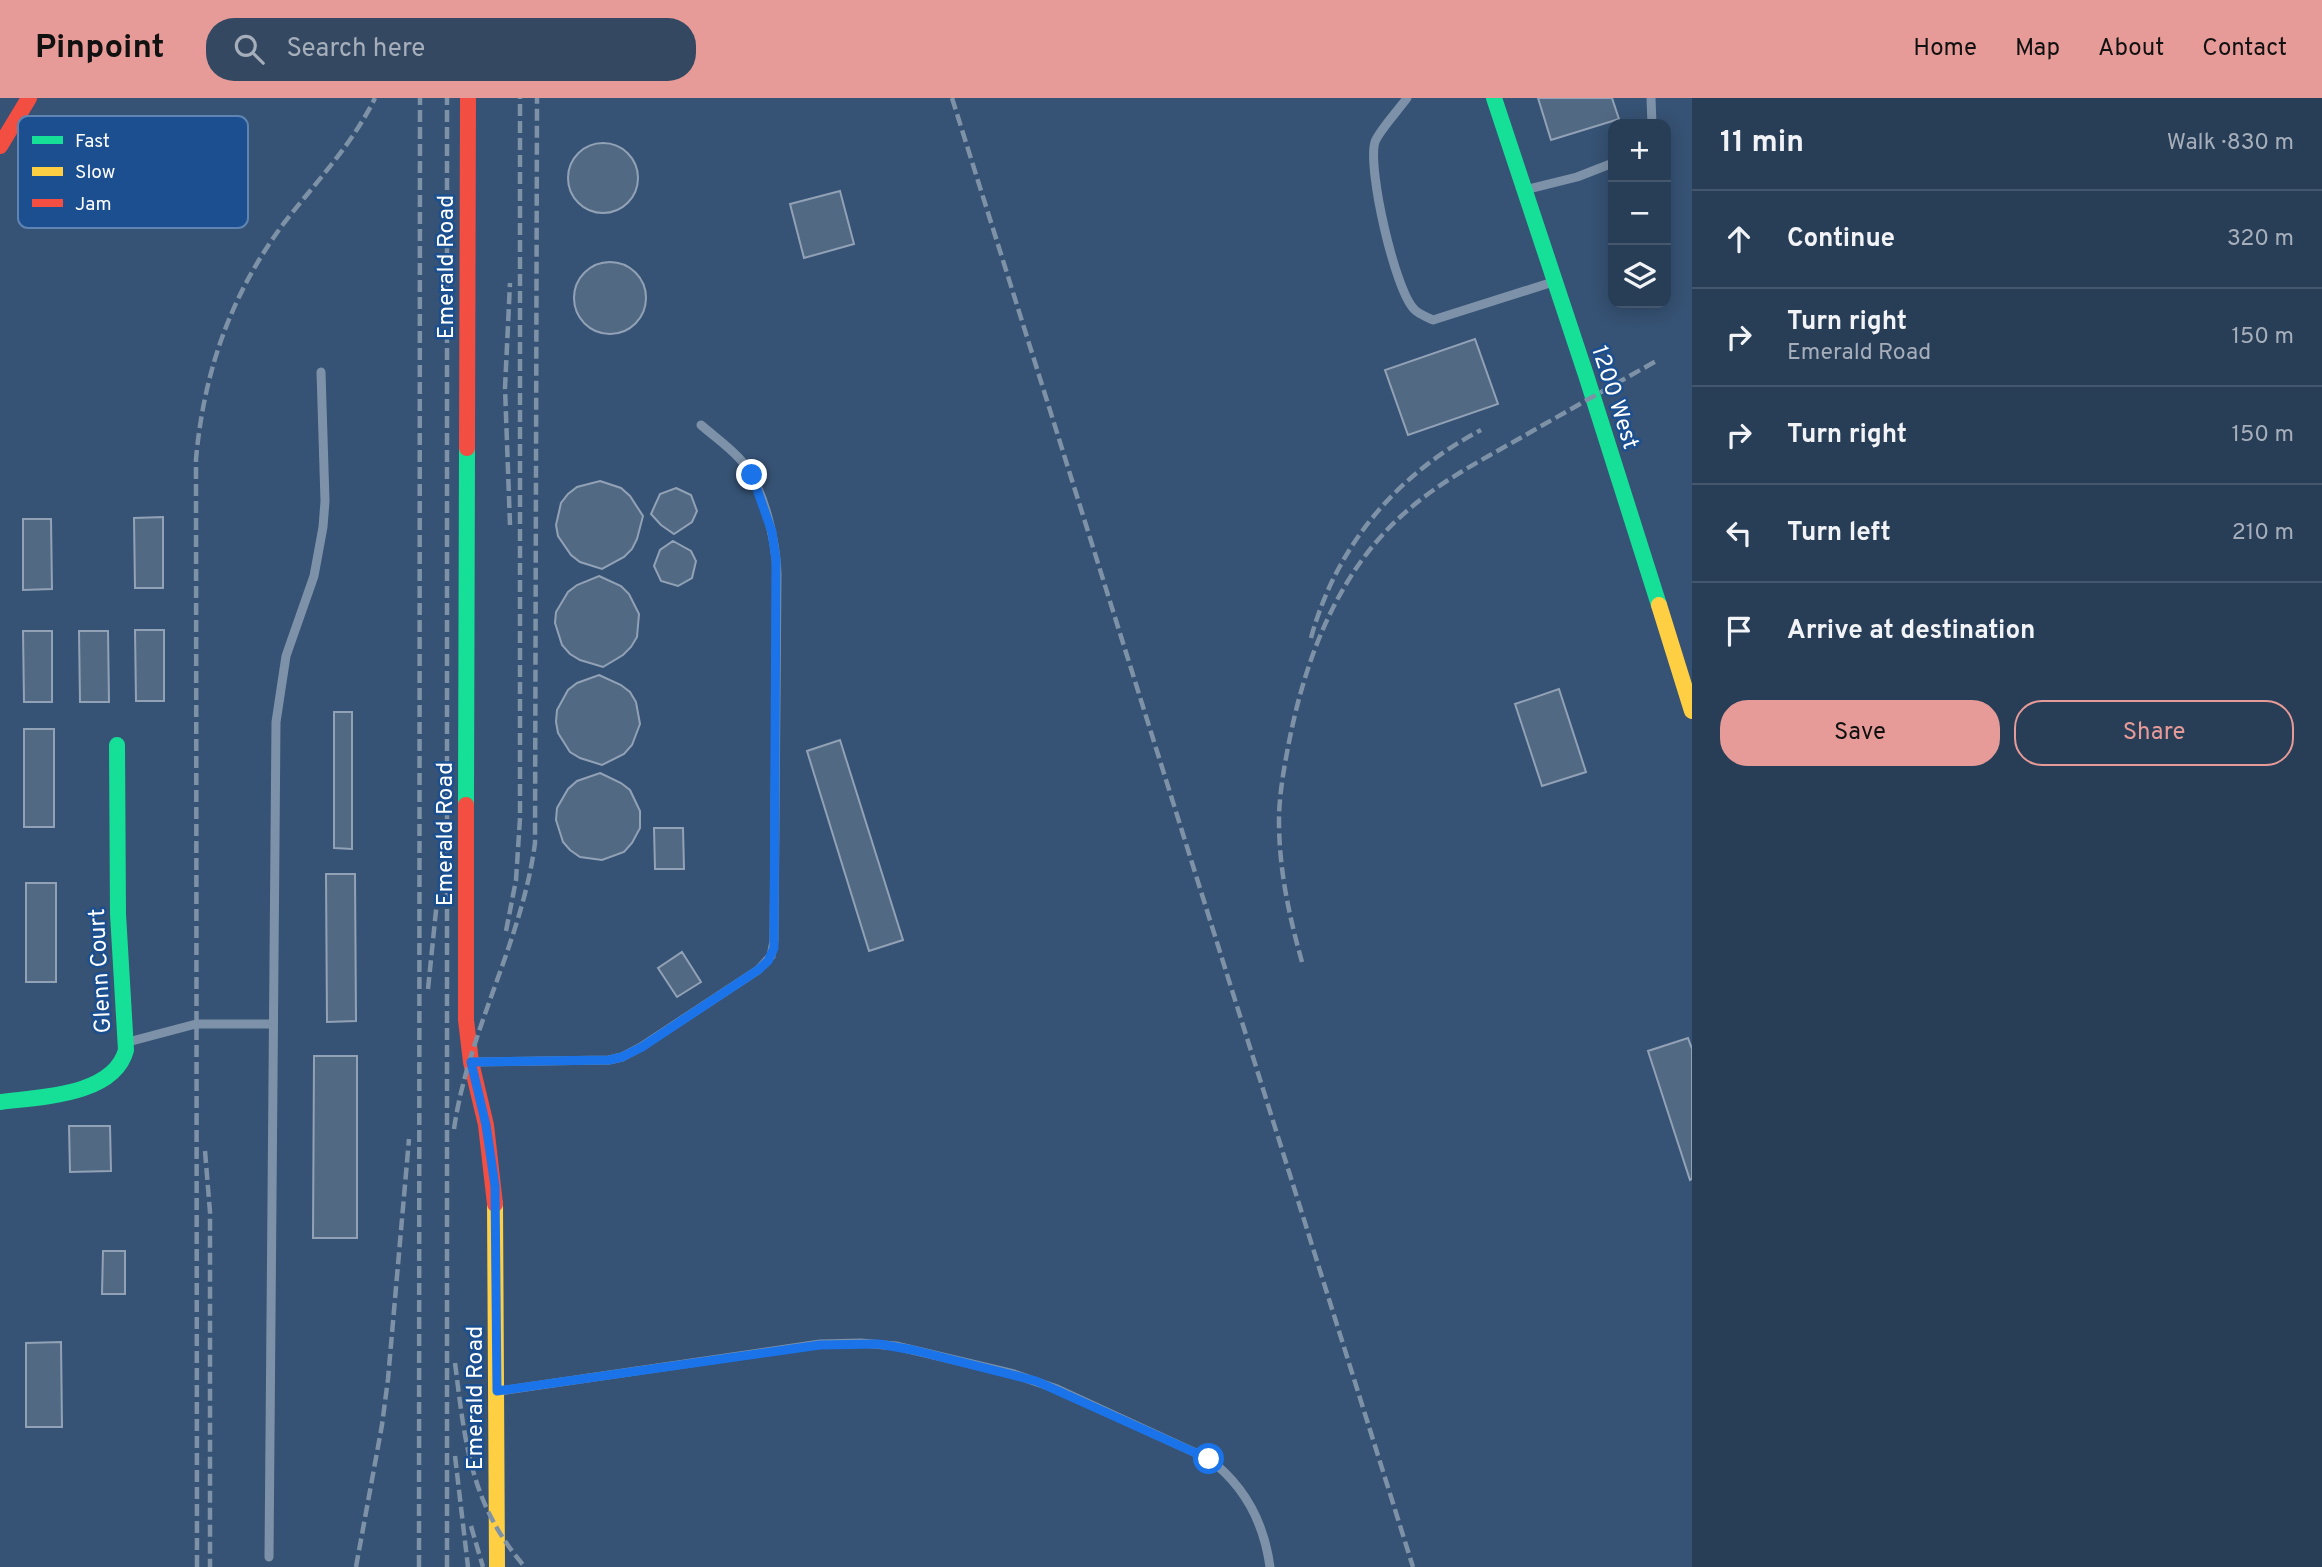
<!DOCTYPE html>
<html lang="en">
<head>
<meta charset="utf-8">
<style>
  :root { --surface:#283e57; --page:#344961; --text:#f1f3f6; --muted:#a5aeba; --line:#44576d; --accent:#e69b98 }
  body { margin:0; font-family:Overpass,sans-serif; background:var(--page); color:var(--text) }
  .controls { position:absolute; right:21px; top:21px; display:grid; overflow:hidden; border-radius:14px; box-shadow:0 4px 18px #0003 }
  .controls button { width:63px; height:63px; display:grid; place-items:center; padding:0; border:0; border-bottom:2px solid var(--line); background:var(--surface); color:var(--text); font:35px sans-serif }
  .stop { position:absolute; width:21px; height:21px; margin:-16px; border:5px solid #1a73e8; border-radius:50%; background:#fff }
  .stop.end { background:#1a73e8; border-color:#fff; box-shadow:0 2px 7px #0008 }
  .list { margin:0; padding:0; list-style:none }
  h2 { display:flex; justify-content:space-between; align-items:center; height:91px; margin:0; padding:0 28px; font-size:30px }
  h2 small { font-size:23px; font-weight:400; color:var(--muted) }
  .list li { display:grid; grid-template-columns:46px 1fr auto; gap:21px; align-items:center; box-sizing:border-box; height:98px; padding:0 28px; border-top:2px solid var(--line) }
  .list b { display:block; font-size:26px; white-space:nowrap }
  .list p { margin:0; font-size:23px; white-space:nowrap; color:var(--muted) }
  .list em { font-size:23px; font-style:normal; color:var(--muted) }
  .actions { display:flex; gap:14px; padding:21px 28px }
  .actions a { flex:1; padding:16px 0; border:2px solid var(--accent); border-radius:28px; text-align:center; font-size:24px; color:var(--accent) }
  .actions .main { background:var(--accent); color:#111 }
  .icon { flex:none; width:38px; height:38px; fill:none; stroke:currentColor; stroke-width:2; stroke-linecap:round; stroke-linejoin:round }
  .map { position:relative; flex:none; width:1692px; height:1469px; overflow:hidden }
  header { display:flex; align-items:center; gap:42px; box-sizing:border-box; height:98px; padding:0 35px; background:var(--accent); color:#111 }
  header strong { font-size:33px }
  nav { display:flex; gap:38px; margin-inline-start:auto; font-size:24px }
  .search { width:490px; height:63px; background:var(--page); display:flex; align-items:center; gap:18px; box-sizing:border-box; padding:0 24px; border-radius:28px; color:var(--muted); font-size:26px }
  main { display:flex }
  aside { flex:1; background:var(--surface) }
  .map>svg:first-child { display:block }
  .building { fill:#526984; stroke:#92a2b6; stroke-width:2 }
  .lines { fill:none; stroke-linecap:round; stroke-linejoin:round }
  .lane { stroke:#7d92a8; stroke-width:9 }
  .fast { stroke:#16e098; stroke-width:16 }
  .slow { stroke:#ffcf43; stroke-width:16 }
  .jam { stroke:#f24e42; stroke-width:16 }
  .rail { stroke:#7e92a7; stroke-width:4.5; stroke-dasharray:12 5; stroke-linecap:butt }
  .route { stroke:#1a73e8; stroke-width:9 }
  .labels { text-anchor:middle; stroke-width:5; stroke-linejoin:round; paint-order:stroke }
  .street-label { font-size:23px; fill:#fff; stroke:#1b4f8f }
  .key { fill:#1b4f8f; stroke:#5f84b1; stroke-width:2 }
  .key-label { font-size:19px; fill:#fff }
</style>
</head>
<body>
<header>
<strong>Pinpoint</strong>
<div class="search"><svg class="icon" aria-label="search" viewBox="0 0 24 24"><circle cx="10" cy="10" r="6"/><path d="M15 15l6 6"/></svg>Search here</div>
<nav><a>Home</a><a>Map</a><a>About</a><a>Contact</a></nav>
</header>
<main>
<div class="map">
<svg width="1692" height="1469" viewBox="0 0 1692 1469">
  <rect width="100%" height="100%" fill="#365274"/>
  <path class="building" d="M1538,0H1612L1619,21L1551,42Z
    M568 80a35 35 0 1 1 70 0a35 35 0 1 1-70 0Z
    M840,93L854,146L804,160L790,106Z
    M574 200a36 36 0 1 1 72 0a36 36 0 1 1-72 0Z
    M1475,241L1498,306L1408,337L1385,272Z
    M600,383L621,390L630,398L643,418L637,441L632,451L624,459L602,471L580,464L571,457L558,438L556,427L561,405L568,396L577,389Z
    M676,390L691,397L697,413L692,424L674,436L661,427L651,416L660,396Z
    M163,419V490H135L134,420Z
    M23,421H51L52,491L23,492Z
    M673,443L691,453L696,463L692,480L678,488L661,483L654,468L660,452Z
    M599,478L621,488L629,496L639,516L637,539L631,549L623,557L603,569L580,562L570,556L562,547L555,525L556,514L568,494L577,487Z
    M135,532H164V603H136Z
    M23,533H52V604H24Z
    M79,533H108L109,604H80Z
    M599,577L621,587L630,594L636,604L640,626L632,647L624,656L602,667L580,660L570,654L558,635L556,624L557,612L568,592L577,585Z
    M1559,591L1586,674L1542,688L1515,606Z
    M334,614H352V751L334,750Z
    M24,631H54V729H24Z
    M840,642L903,842L869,853L807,653Z
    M600,675L621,685L630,692L640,713V730L632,745L624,754L602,762L580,759L570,752L563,744L556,722L557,710L568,691L577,683Z
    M654,730H683L684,771H655Z
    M326,776H355L356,923L327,924Z
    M26,785H56V884H26Z
    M682,854L701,884L677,899L658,870Z
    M1688,940L1692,951V1081L1690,1082L1648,953Z
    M314,958H357V1140H313Z
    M69,1028H110L111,1073L70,1074Z
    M103,1153H125V1196H102Z
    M61,1244L62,1329H26V1245Z"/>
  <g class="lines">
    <path class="lane" d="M1407,0C1400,10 1378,34 1375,44C1367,70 1395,192 1414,211C1418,216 1427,219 1433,222L1553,184
      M1651,0L1652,26
      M1525,92L1577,79L1613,65
      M128,944L196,926H273
      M473,964L609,962L622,959L641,949L758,872L771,858L774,843L777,476C776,443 765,395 745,367C734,352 716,340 701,327
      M499,1293L820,1246L861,1245L896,1248L1014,1276L1057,1291L1209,1361C1245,1388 1264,1425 1270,1469
      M269,1459L276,624L286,558L314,478L323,429L325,403L321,274"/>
    <path class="fast" d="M1494,0L1586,277L1659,507
      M466,707L467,350
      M0,1004C39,999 114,998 126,952L118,816L117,647"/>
    <path class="slow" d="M1659,507L1692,613
      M495,1106L497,1469"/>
    <path class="jam" d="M0,48L29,0
      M467,350L468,0
      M466,707V922L471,964L486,1027L495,1106"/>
    <path class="rail" d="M952,0L1413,1469
      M510,427L505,290L510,185
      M1311,540C1336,448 1397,376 1481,332
      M506,833L516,782L520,720V0
      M1302,864C1289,818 1279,771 1279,723C1279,697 1284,670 1289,644C1306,558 1339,471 1408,412C1440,384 1478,364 1515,343C1562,316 1610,289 1658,262
      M428,891L438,793
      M454,1031C468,933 522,844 535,745L537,0
      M205,1053L210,1114V1469
      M455,1265C465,1344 470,1406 525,1469
      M455,1358L468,1469
      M471,1428L483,1469
      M197,1469L196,361C204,273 231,196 284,125C316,84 352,47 375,0
      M356,1469L382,1327L388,1281L409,1041
      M419,1469L420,0
      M447,1469V0"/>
  </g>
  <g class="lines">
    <path class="route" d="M752,377L772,434L776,462L774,850L768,863L758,872L642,949L622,959L609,962L471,964L486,1027L495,1088L497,1293L820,1247L879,1246L913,1252L1036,1283L1209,1361"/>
  </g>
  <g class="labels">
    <g class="street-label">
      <text transform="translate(445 169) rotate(-90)" y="8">Emerald Road</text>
      <text transform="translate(1616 299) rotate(72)" y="8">1200 West</text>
      <text transform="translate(444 736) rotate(-90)" y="8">Emerald Road</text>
      <text transform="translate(99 873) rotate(-93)" y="8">Glenn Court</text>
      <text transform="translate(474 1300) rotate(-90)" y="8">Emerald Road</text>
    </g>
  </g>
  <rect x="18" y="18" width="230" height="112" rx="10" class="key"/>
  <rect x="32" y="38" width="31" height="8" fill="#16e098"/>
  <rect x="32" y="69" width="31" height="9" fill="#ffcf43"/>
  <rect x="32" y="101" width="31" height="8" fill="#f24e42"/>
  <g class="key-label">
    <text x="75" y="49">Fast</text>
    <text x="75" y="80">Slow</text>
    <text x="75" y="112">Jam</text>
  </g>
</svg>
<div class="controls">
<button>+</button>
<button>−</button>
<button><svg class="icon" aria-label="layers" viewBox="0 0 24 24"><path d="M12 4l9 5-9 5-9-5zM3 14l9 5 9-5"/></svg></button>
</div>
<div class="stop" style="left:1209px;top:1361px"></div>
<div class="stop end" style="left:752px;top:377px"></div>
</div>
<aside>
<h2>11 min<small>Walk · 830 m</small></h2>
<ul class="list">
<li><svg class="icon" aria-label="ahead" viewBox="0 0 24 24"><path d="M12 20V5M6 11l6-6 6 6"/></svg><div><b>Continue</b></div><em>320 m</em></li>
<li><svg class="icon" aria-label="right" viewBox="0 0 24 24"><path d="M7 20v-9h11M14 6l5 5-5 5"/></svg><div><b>Turn right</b><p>Emerald Road</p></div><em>150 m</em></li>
<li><svg class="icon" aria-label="right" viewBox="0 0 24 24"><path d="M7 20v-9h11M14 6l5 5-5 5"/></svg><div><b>Turn right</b></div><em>150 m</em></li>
<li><svg class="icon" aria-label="left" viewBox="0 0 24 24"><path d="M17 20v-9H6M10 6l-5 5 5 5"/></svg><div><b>Turn left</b></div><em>210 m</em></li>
<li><svg class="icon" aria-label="arrive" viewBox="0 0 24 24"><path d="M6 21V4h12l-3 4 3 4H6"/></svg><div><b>Arrive at destination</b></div></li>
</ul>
<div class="actions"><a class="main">Save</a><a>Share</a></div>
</aside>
</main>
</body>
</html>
